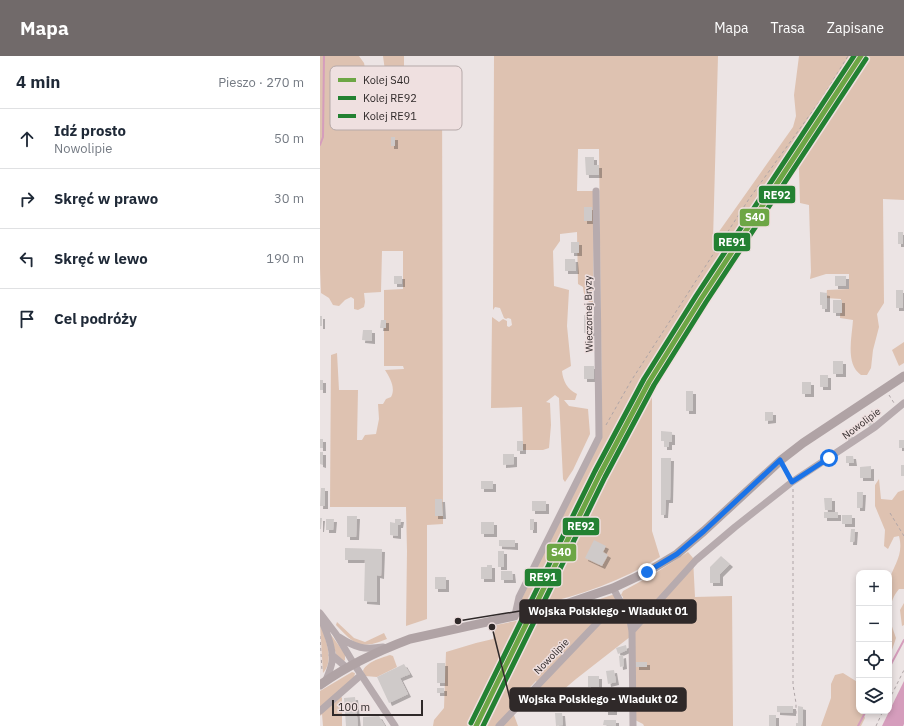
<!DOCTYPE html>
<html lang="pl">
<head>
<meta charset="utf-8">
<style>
  :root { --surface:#fff; --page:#f6f6f7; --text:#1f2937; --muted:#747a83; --line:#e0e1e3; --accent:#716a6a }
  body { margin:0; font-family:"IBM Plex Sans",sans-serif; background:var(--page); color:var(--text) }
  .controls { position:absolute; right:12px; bottom:12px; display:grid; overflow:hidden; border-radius:8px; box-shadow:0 2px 6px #0003 }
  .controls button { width:36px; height:36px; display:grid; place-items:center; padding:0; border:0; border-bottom:1px solid var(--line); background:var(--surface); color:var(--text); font:20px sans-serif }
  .scale { position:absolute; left:12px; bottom:10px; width:91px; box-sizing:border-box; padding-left:4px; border:2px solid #2f2929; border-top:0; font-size:11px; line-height:14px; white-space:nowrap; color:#2f2929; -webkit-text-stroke:3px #efe0e0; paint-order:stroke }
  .stop { position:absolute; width:12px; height:12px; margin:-9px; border:3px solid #1a73e8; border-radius:50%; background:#fff }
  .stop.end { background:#1a73e8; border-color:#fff; box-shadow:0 1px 4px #0008 }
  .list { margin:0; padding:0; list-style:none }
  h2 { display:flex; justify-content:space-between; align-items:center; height:52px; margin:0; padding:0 16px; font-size:17px }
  h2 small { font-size:13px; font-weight:400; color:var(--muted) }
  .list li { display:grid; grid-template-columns:26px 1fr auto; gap:12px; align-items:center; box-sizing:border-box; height:60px; padding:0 16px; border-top:1px solid var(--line) }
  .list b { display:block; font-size:15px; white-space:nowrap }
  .list p { margin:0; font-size:13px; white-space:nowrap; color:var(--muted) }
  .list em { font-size:13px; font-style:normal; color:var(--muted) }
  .icon { flex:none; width:22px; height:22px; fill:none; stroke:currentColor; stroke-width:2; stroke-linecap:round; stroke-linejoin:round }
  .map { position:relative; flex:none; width:584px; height:670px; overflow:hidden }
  header { display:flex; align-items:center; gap:24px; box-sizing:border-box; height:56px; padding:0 20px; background:var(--accent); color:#fff }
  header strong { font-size:19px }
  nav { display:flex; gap:22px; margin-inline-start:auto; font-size:14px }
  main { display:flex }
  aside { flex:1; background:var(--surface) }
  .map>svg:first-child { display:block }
  .green { fill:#dec2b1 }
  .water { fill:#d59dbc }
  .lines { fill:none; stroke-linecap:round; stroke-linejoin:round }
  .stream { stroke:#d59dbc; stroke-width:2 }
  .building { fill:#cfcac9; filter:url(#shadow) }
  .path { stroke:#aea4a6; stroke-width:1; stroke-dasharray:3 3; stroke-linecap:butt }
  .minor { stroke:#b7abae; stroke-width:7 }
  .major { stroke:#b0a3a5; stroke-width:9 }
  .rail-1-casing { stroke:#efe0e0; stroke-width:8 }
  .rail-2-casing { stroke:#efe0e0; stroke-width:8 }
  .rail-3-casing { stroke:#efe0e0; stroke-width:8 }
  .rail-1 { stroke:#6da645; stroke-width:5 }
  .rail-2 { stroke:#238132; stroke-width:5 }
  .rail-3 { stroke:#238132; stroke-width:5 }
  .route { stroke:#1a73e8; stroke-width:5 }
  .labels { text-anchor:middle; stroke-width:3; stroke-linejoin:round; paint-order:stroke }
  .street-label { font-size:10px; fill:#2f2929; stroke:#efe0e0 }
  .key { fill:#efe0e0; stroke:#b5a9a9; stroke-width:1 }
  .key-label { font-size:11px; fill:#2f2929 }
  .leader { fill:none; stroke:#2f2929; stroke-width:1.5 }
  .callout-dot { fill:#2f2929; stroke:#efe0e0; stroke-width:1.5 }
  .callout { fill:#2f2929; stroke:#2f2929; stroke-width:1.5 }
  .callout-label { font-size:11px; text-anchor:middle; font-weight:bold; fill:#fff }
  .line-badge { stroke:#efe0e0; stroke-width:1.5 }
  .badge-label { font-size:11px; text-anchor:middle; font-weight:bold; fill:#fff }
</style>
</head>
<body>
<header>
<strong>Mapa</strong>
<nav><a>Mapa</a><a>Trasa</a><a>Zapisane</a></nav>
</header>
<main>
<aside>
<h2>4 min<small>Pieszo · 270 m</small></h2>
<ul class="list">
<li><svg class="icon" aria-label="ahead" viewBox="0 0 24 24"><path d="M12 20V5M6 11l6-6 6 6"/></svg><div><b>Idź prosto</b><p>Nowolipie</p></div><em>50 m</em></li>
<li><svg class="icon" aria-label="right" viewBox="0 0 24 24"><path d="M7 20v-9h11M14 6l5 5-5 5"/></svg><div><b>Skręć w prawo</b></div><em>30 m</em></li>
<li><svg class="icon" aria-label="left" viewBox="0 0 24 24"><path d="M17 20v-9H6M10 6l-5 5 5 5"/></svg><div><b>Skręć w lewo</b></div><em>190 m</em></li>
<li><svg class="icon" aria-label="arrive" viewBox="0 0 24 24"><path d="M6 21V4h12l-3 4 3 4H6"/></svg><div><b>Cel podróży</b></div></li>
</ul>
</aside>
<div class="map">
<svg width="584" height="670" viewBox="0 0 584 670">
  <defs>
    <filter id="shadow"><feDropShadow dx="3" dy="3" stdDeviation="0" flood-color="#0004"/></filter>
  </defs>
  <rect width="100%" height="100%" fill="#ece4e4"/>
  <path class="green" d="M0,0H39L44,7L46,17L58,28L64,53L71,30L66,22L63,0H84V11H104L105,18L122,17L123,468L107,469V563L86,570L87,495L86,451H10L11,299L17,297L19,334H38L37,384H42L45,379L56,378L59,363L58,348H63L66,343L71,341C76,332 70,322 65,314L84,313L83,310H64V234L83,233V195H62L61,236L44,237L45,246L44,251L38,254L34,253V243L31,241L25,244L19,250L13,249L9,242L1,237L0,212Z
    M174,0H398L393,184L473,71L476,60L474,39L479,0H539C468,106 395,211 330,321C286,395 250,474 212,550L202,552L200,550V546L281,382L282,365L279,93H258L257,135H274L273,248C265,245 264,239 263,231L258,228L257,176L240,178V185L233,195L234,230L249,234L247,270L251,310L242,315C243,325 247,333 257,338L255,344H244L249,350L268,353L270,378L253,414L245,426L243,423L239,342L235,339L226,346L230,347L231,369L229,392L223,394H203L202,351L171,352L172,261L179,266L183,263L187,265V270L189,271L192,269L191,263L188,262L186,263L184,262L180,252L175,251L173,254Z
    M544,0H584V144L563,143L564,247L557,258L559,271L553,294L551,312L547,319H541C525,308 532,281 533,264L520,262L521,243L506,242L507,234L529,233V218H506L490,223L491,216L489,149L480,147L479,113L473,106Z
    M584,286V307L579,310L572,294Z
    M332,327V475L340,501C302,525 261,539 218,549L302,382Z
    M559,423L561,443L572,444L578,436L584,434V533H579C573,540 571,547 569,557C569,547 567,534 569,525C574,508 584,499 579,480L574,481L568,493L564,490L565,474L555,450V429Z
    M368,496L373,502L375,541L412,540L413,670H324L323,668L315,664V577L256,623L229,646L216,625L191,651L198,670H159L212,561L262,549L292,539H294L296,544L295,546L302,545L303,541L301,539L303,535L334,518Z
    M584,547V569L582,570L580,554Z
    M569,562L576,582L569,603Z
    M206,563L154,670H113L114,664L124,652L126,596L156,587L173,583L176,569Z
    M17,566L34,582L45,586L64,577L67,583C40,594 35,589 16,569Z
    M0,567C5,582 15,604 3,617Z
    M9,576L25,598V604L23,606L16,598Z
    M70,599L73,600L77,611L57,621L45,620L43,615C46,606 61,602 70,599Z
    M32,616L35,617L34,622L18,636L22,642V670H3L2,658L0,660V635Z
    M523,617L539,627V655H542L545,662L541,670H501L511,642V628L515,619Z"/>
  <path class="water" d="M584,625V668L583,670H562Z"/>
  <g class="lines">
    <path class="stream" d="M0,89L3,81L4,0
      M569,612L584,584
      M538,670L546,655"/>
  </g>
  <path class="building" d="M71,81H75V90H71Z
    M265,101H274V109H279V119H266Z
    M264,151H272V165H264Z
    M578,176H583V188H578Z
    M251,186H259V197H251Z
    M245,203H255L256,215H245Z
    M74,220H82V228H74Z
    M515,220H526V230H515Z
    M576,234H583V252H576Z
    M500,236L507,237V253H502V249H500Z
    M513,244H522V257H513Z
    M264,259H274L275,277H264Z
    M0,260H2V270H0Z
    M61,264H66V272H60Z
    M43,274H52V285L42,284Z
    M513,305H523V318H513Z
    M264,310H274V323H264Z
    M500,319H508V331H500Z
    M0,324H3V334H0Z
    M482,326H491V338H482Z
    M366,335H373V355H366Z
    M445,356H453V364L445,365Z
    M549,360L554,369L550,372L544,363Z
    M341,375L352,376V386H349V391H344V385H341Z
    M528,376L533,384L529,386L524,378Z
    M0,383H3V392H0Z
    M579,384H584V392H579Z
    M197,385H203V395H197Z
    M0,396H3V409L0,408Z
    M183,398H194V408L183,409Z
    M526,400H533L534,407H526Z
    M341,402H351L350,444H346L345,459H341Z
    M581,409H584V420H581Z
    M551,410V422H540V411Z
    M161,425H173V433H161Z
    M1,432H5V450H0Z
    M537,436H543L542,452H537Z
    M504,442H512V454H505Z
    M115,443H122L123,460H115Z
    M212,445H226V455H212Z
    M504,456H518V462H504Z
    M522,459H532V468H522Z
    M27,460H37L36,481H27Z
    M0,462H2L1,473H0Z
    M6,463H14L13,474H6Z
    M75,463H81L80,469H78V480L70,479V466L75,467Z
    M210,463H214V474H210Z
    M161,466H174V478H161Z
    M531,473H535L534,486H530Z
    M179,484H195V491L179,490Z
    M274,484L286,490L283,496L288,499L282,510L265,502Z
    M25,492L62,493L61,520L57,519V546L44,545L45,504H25Z
    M178,495H184V511H178Z
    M401,500L410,508L400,518V527H390V511Z
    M167,509H172V523H161V511H167Z
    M181,515H192L193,524H181Z
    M115,521H126V533H115Z
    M306,589L307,594L298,598L296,592Z
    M303,599L304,610L300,611L299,600Z
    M316,606H327V611H316Z
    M117,607H125V627H117Z
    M84,608L90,618L80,622L88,638L69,647L57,621Z
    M294,614L296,626L288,628L286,615Z
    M268,620H279V631H268Z
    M117,632H124V637H117Z
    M35,641L38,670H26L24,642Z
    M285,641L294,642V656H285Z
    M457,650H473V657L457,656Z
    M478,650L483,651V670H476V667H478Z
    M235,657H242L243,669L236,670Z
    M449,659H456V670H449Z
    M59,660L65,670H43V661Z
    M284,664H296V670L283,669Z"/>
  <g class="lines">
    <path class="path" d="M569,339L574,347
      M286,369L311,325L429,143L502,42L528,0
      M464,411L469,420
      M473,433V629L476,647V660
      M570,457L584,480
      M0,580L2,615
      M569,644L584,614
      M556,670L563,655"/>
    <path class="minor" d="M293,532L300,545L309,559L312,575L313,670
      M0,557L16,578L34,608L75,670
      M195,559L199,541L279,381L276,135
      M1,563C6,575 14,593 12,606C11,612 8,619 6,624
      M312,575L376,504L415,471L472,426L555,371L584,347
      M19,581C36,592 44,594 63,591
      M12,599L27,612
      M0,655L41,619
      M179,670L277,567L300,545"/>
    <path class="major" d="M0,629C28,609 58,595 90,583L240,550L293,532L327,516L357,498L384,475L461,404L483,387L584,320"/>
    <defs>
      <path id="rail-1" d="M156,670L280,418L329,326L381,243L541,0"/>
      <path id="rail-2" d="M163,670L285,421L334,329L386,246L546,3"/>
      <path id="rail-3" d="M151,667L275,415L324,323L376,240L534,0"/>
    </defs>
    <use href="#rail-1" class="rail-1-casing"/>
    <use href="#rail-2" class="rail-2-casing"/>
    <use href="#rail-3" class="rail-3-casing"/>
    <use href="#rail-1" class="rail-1"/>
    <use href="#rail-2" class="rail-2"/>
    <use href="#rail-3" class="rail-3"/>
  </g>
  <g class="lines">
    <path class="route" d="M327,516L357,498L384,475L460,404L472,426L509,402"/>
  </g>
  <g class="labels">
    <g class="street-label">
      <text transform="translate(268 258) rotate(-91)" y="4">Wieczornej Bryzy</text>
      <text transform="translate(541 367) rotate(-37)" y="4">Nowolipie</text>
      <text transform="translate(231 600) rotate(-46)" y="4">Nowolipie</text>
    </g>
  </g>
  <rect x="10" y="10" width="132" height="64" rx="6" class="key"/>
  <rect x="18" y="22" width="18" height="4" fill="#6da645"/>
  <rect x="18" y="40" width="18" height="4" fill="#238132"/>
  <rect x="18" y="58" width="18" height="4" fill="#238132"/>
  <g class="key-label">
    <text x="43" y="28">Kolej S40</text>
    <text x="43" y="46">Kolej RE92</text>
    <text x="43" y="64">Kolej RE91</text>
  </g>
  <path class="leader" d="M138 565L200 555M172 571L190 643"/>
  <g class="callout-dot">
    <circle cx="138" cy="565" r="4"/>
    <circle cx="172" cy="571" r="4"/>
  </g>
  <g class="callout">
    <rect x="200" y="544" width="176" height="23" rx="4"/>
    <rect x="190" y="632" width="176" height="23" rx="4"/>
  </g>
  <g class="callout-label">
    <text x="288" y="559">Wojska Polskiego - Wiadukt 01</text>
    <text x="278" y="647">Wojska Polskiego - Wiadukt 02</text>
  </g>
  <g class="line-badge">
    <rect x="438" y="129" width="38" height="19" rx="4" fill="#238132"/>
    <rect x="419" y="152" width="31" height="19" rx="4" fill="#6da645"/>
    <rect x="393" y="176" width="38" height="20" rx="4" fill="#238132"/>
    <rect x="242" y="461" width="38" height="19" rx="4" fill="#238132"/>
    <rect x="226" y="487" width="31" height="19" rx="4" fill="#6da645"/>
    <rect x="204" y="512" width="38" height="19" rx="4" fill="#238132"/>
  </g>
  <g class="badge-label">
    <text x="457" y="143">RE92</text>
    <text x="435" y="165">S40</text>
    <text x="412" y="190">RE91</text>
    <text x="261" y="474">RE92</text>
    <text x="241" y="500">S40</text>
    <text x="223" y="525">RE91</text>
  </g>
</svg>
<div class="controls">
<button>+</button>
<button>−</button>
<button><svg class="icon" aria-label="locate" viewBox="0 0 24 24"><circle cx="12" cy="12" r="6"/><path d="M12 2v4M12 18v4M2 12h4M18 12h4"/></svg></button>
<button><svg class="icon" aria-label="layers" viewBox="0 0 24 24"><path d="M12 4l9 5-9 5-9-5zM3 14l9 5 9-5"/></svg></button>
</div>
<div class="scale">100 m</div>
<div class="stop" style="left:509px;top:402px"></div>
<div class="stop end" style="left:327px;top:516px"></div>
</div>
</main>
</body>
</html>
